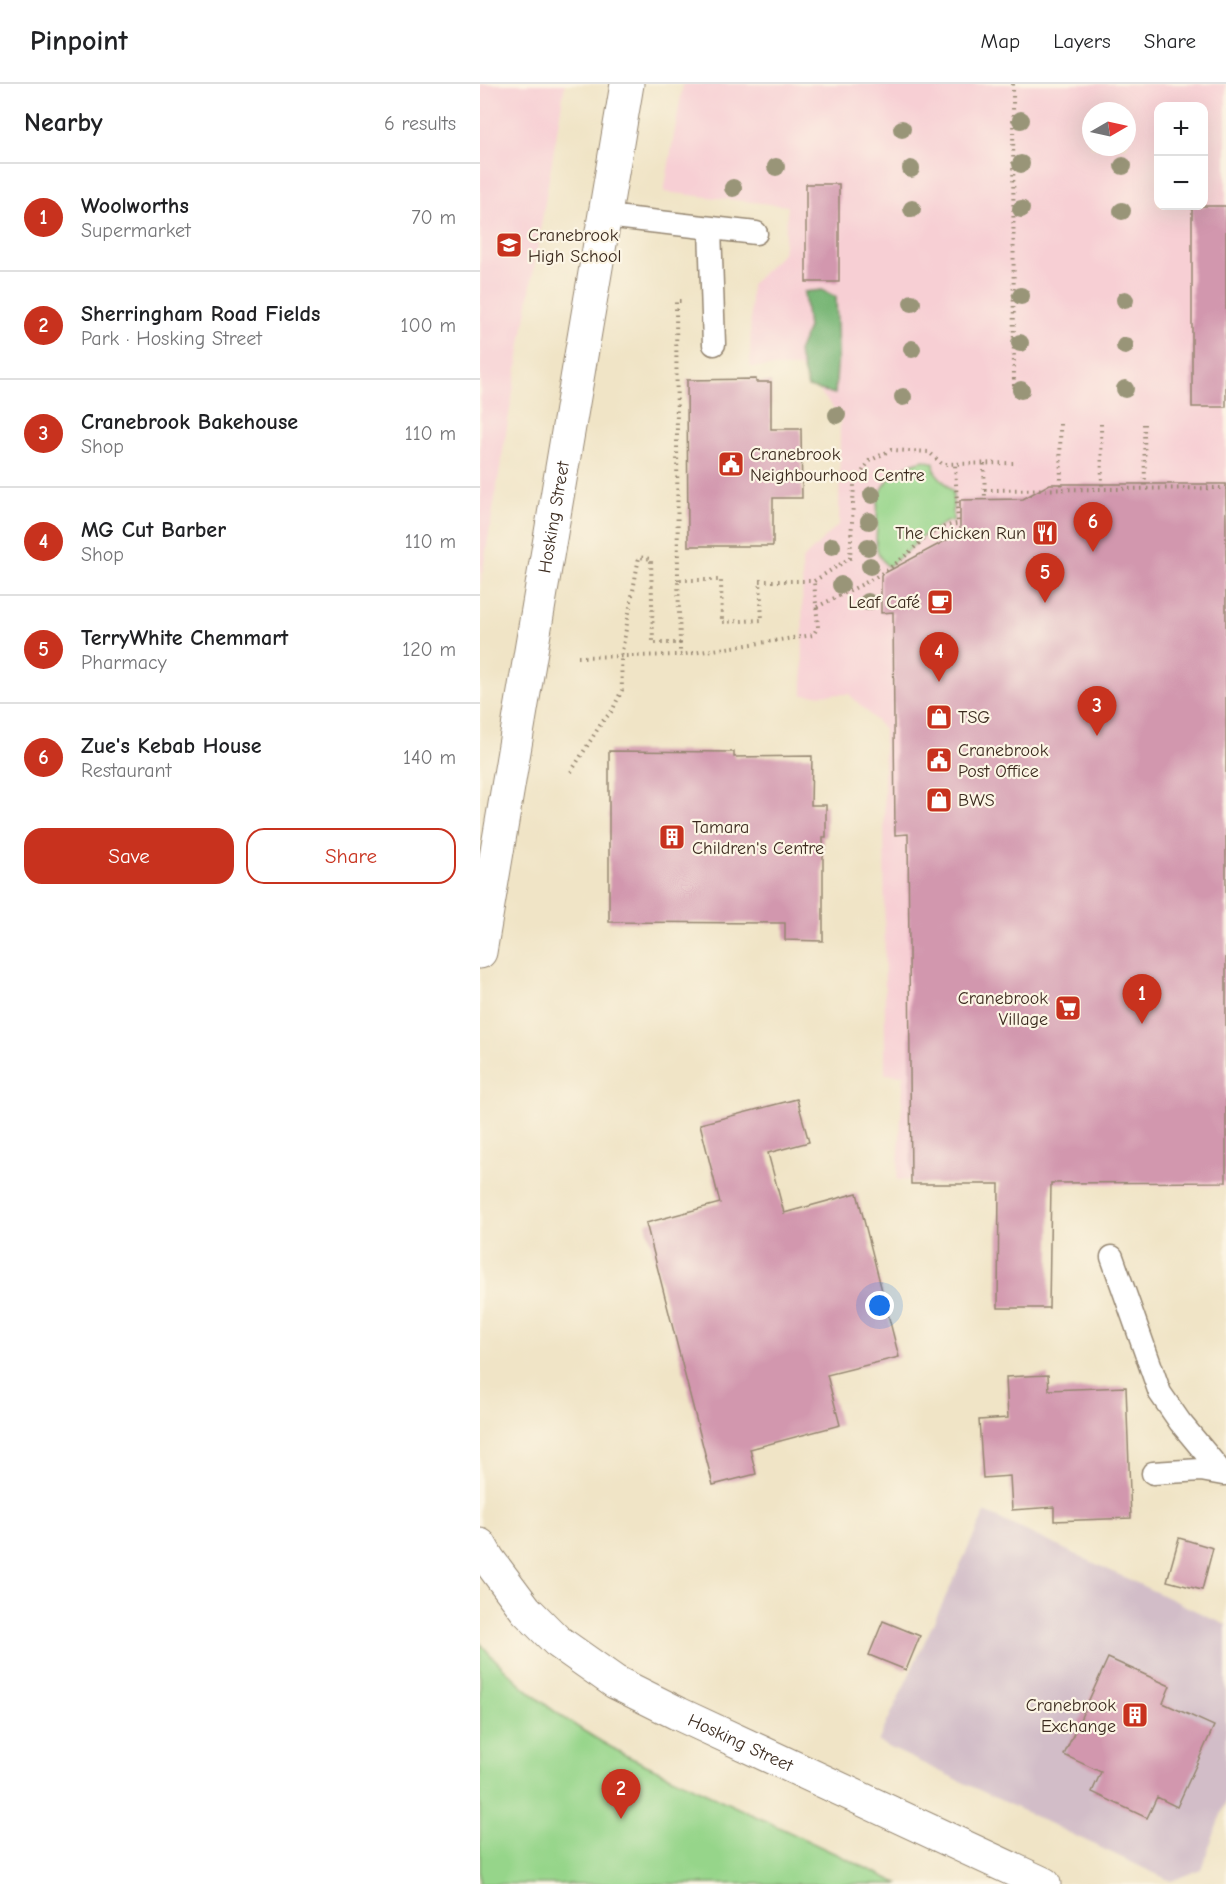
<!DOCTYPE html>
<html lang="en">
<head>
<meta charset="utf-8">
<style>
  :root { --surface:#fff; --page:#f6f6f6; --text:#202124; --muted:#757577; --line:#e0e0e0; --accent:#c8321e }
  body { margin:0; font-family:"Comic Neue",sans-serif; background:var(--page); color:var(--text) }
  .controls { position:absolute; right:18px; top:18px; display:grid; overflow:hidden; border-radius:12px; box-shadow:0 6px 24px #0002 }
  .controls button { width:54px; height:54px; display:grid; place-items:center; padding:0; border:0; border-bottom:2px solid var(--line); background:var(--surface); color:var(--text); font:30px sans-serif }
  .compass { position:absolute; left:602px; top:18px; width:54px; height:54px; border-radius:50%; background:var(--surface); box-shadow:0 6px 24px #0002; rotate:81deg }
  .you { position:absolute; left:400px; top:1222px; width:21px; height:21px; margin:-15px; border:4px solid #fff; border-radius:50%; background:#1a73e8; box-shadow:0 0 0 9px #1a73e833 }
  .badge { display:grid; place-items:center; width:39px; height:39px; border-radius:50%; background:var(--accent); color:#fff; font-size:20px; font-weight:700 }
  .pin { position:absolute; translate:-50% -50px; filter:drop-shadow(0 2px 3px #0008) }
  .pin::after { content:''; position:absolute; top:32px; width:21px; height:18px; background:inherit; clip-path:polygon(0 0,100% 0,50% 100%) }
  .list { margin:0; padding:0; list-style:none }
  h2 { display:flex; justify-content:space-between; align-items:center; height:78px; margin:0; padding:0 24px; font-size:26px }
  h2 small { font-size:20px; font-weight:400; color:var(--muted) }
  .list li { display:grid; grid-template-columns:39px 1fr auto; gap:18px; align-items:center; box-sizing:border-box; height:108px; padding:0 24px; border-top:2px solid var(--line) }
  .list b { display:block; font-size:22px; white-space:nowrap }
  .list p { margin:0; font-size:20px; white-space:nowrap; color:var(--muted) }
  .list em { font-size:20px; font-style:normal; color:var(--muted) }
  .actions { display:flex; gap:12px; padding:18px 24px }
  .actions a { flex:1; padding:14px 0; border:2px solid var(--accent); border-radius:18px; text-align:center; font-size:21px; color:var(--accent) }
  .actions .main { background:var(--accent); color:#fff }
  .map { position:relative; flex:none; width:746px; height:1800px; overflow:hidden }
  header { display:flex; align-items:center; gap:36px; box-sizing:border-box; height:84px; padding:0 30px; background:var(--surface); border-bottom:2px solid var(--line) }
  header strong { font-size:28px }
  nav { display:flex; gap:33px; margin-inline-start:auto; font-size:21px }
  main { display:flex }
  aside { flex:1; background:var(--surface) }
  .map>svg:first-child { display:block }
  .built { fill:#f7cfd4; fill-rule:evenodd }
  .industrial { fill:#d2bdc8 }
  .green { fill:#96d58a; stroke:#688054; stroke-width:1.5 }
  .forest { fill:#78b676; stroke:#5a704a; stroke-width:1.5 }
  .building { fill:#d297ae }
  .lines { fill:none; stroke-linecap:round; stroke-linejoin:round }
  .lane-casing { stroke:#968772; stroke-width:25 }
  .street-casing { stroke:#968772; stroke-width:35 }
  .path { stroke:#968772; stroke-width:4; stroke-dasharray:1.5 4.5; stroke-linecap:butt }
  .lane { stroke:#fff; stroke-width:22 }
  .street { stroke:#fff; stroke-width:33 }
  .tree { fill:#999578 }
  .labels { text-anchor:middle; stroke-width:4.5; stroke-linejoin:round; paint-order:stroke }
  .poi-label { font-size:18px; fill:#3b2a1e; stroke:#fcf5e5; text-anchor:start }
  .street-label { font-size:18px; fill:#3b2a1e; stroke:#fcf5e5 }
</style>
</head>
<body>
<header>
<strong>Pinpoint</strong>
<nav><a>Map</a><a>Layers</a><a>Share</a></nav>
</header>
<main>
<aside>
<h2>Nearby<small>6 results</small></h2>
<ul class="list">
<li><span class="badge">1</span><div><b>Woolworths</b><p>Supermarket</p></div><em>70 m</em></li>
<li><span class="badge">2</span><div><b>Sherringham Road Fields</b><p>Park · Hosking Street</p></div><em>100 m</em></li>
<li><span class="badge">3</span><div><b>Cranebrook Bakehouse</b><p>Shop</p></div><em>110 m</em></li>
<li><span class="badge">4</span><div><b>MG Cut Barber</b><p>Shop</p></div><em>110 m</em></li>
<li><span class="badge">5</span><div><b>TerryWhite Chemmart</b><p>Pharmacy</p></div><em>120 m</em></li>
<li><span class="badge">6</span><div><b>Zue's Kebab House</b><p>Restaurant</p></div><em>140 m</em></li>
</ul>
<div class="actions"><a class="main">Save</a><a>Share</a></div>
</aside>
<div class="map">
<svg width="746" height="1800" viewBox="0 0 746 1800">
  <rect width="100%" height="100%" fill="#fcf5e5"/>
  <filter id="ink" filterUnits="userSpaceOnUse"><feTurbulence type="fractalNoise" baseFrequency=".0167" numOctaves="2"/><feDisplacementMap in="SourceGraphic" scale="12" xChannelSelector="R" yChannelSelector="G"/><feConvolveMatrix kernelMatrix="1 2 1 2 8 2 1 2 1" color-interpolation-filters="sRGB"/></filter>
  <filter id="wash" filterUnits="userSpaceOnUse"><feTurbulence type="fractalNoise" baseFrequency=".008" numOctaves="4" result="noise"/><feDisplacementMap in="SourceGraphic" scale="24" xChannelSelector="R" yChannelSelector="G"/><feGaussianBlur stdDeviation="1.35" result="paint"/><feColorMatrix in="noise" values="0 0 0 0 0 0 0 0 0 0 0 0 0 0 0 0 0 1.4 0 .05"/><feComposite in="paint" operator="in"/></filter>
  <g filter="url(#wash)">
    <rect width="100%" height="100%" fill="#f0e4c6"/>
    <path class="built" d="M0,0H85L0,503Z
      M203,0H746V1103L417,1096L424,991L405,990L404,645L369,610L323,611L322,476L359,440L360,332L319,283H270L271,201L303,169L308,122L184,108ZM678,22H724V122H678ZM611,27H647V63H611Z"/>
    <path class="industrial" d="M505,1428L746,1541V1717L721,1785L691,1797L398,1658Z"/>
    <path class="green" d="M444,376L454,379L455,388L473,408V438L468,437L440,454L430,465L408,483C393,467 396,461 397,440C397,433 397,424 398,417C403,394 423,381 444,376Z
      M0,1559C44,1609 88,1640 145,1671L420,1800H0Z"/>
    <path class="forest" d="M342,206L356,213L358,269L355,310L328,303L318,268L328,244L324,208Z"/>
    <g id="blocks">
      <path class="building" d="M326,100H359V198H326Z
        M712,122H746V323H712Z
        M276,295V298H291V345H321L322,414H293V462H208L207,296Z
        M570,400H746V1098L571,1099L569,1224H518L519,1100H431L428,750L415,751L413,528L401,529V491L480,449V416L543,415Z
        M129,667L254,668V673L332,672L331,721H346V753H343V857L305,856V839L129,838Z
        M317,1015L329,1058L288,1069L304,1129L377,1109L419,1273L347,1291L360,1341L270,1365L276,1390L233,1401L166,1139L240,1119L220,1040Z
        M568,1291L569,1306L646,1303L651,1434L574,1437V1423L532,1426L530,1392L503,1394L499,1336L528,1334L526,1293Z
        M699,1454L733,1464L722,1506L687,1497Z
        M403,1537L440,1552L426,1586L389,1571Z
        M628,1574L690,1602L683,1619L734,1642L697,1723L677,1713L667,1734L612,1708L621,1688L584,1671Z"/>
    </g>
  </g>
  <g filter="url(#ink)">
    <use href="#blocks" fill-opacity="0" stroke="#968772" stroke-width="1.5"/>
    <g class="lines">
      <defs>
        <path id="lane" d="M126,132L276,149
          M230,144L234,260
          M632,1173L680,1309L700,1338L743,1390H746
          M673,1389L721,1386L743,1390"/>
        <g id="street">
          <path id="s1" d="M0,868L147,0"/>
          <path id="s2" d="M0,1461L8,1475L46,1526L77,1557L135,1598L199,1630L564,1800"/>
        </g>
      </defs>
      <use href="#lane" class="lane-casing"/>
      <use href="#street" class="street-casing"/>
      <path class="path" d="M533,0L534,312
        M580,340L581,405
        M621,340L622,405
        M664,340L665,405
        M504,380L505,416
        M505,406L746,404
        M198,496L196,217H202
        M337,523C361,510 389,499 411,483C433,468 450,442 478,440L475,380
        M200,559V571L333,551L338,543L334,497
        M98,573L200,571
        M91,688L122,638L132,627L142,606L141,573L159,473L171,475L173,559H200L198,496H241L242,538L282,536L280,497H334L370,474L374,401L389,377L411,366L449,368L462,380L535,379"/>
      <use href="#lane" class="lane"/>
      <use href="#street" class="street"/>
    </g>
    <g class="tree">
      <circle cx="541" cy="36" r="9"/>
      <circle cx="422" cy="45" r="9"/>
      <circle cx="541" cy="80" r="9"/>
      <circle cx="643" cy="82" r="9"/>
      <circle cx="296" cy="83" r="9"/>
      <circle cx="431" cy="85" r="9"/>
      <circle cx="253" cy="104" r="9"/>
      <circle cx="432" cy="125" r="9"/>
      <circle cx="541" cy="125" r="9"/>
      <circle cx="642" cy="127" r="9"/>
      <circle cx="541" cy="212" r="9"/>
      <circle cx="645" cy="216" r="9"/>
      <circle cx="432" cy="219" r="9"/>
      <circle cx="540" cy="259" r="9"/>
      <circle cx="645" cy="262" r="9"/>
      <circle cx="432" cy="265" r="9"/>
      <circle cx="645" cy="305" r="9"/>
      <circle cx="541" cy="306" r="9"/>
      <circle cx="423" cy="313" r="9"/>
      <circle cx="357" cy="331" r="9"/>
      <circle cx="392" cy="411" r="9"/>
      <circle cx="389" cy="437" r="9"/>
      <circle cx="352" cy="462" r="9"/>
      <circle cx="388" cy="463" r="9"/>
      <circle cx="390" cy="482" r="9"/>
      <circle cx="361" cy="501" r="9"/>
      <circle cx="388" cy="518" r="9"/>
    </g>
  </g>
  <defs>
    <symbol id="school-square" viewBox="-11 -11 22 22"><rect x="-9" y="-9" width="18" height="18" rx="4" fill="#c8321e" stroke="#fcf5e5"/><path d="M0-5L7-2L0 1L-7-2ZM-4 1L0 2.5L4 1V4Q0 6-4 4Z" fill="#fff"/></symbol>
    <symbol id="civic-square" viewBox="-11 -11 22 22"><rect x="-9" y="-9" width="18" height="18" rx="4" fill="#c8321e" stroke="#fcf5e5"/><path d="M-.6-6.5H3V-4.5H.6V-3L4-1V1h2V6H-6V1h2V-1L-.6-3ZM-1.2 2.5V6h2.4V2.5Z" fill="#fff"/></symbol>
    <symbol id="restaurant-square" viewBox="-11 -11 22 22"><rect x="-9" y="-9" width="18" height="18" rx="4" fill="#c8321e" stroke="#fcf5e5"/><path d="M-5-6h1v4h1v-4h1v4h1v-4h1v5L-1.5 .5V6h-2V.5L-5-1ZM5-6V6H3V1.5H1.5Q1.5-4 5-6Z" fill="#fff"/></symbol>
    <symbol id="cafe-square" viewBox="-11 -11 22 22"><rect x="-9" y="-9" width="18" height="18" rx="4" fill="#c8321e" stroke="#fcf5e5"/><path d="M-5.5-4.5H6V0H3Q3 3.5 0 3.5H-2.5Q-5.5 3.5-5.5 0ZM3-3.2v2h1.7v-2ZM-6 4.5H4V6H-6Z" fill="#fff"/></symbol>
    <symbol id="shop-square" viewBox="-11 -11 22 22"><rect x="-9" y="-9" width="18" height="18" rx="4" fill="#c8321e" stroke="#fcf5e5"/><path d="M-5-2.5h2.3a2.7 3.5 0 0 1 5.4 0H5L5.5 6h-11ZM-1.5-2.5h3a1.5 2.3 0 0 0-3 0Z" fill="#fff"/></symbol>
    <symbol id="building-square" viewBox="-11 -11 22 22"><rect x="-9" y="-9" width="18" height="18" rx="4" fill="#c8321e" stroke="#fcf5e5"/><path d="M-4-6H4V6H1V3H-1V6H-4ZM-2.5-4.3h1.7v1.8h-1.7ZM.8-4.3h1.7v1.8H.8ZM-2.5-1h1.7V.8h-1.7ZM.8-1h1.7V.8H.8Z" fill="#fff"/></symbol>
    <symbol id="supermarket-square" viewBox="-11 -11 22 22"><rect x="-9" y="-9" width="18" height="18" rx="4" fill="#c8321e" stroke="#fcf5e5"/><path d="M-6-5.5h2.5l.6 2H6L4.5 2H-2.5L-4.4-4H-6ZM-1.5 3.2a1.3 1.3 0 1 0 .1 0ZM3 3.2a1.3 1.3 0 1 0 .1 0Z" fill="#fff"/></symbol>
  </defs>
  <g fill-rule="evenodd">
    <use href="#school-square" x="14" y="146" width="30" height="30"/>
    <use href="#civic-square" x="236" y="365" width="30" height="30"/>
    <use href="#restaurant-square" x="550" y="434" width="30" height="30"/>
    <use href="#cafe-square" x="445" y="503" width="30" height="30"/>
    <use href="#shop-square" x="444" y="618" width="30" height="30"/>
    <use href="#civic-square" x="444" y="661" width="30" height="30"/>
    <use href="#shop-square" x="444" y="701" width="30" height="30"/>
    <use href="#building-square" x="177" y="738" width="30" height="30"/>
    <use href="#supermarket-square" x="573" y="909" width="30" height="30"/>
    <use href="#building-square" x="640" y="1616" width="30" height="30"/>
  </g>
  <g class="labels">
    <g class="poi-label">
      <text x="48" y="157">Cranebrook<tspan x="48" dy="21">High School</tspan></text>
      <text x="270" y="376">Cranebrook<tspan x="270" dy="21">Neighbourhood Centre</tspan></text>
      <text x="546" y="455" text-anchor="end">The Chicken Run</text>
      <text x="440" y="524" text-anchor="end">Leaf Café</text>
      <text x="478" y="639">TSG</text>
      <text x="478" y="672">Cranebrook<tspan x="478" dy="21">Post Office</tspan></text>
      <text x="478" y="722">BWS</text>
      <text x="212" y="749">Tamara<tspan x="212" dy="21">Children's Centre</tspan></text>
      <text x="568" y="920" text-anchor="end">Cranebrook<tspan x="568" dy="21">Village</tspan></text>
      <text x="636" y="1627" text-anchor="end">Cranebrook<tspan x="636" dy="21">Exchange</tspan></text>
    </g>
    <g class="street-label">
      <text dy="6" stroke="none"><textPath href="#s1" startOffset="441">Hosking Street</textPath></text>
      <text dy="6" stroke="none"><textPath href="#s2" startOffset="334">Hosking Street</textPath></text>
    </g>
  </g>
</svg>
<div class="controls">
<button>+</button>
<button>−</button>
</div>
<svg class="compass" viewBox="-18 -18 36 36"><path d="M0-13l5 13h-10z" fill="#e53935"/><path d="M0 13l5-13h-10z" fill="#757577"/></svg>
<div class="you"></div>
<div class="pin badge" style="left:662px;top:940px">1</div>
<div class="pin badge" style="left:141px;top:1735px">2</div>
<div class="pin badge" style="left:617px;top:652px">3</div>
<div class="pin badge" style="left:459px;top:598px">4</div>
<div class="pin badge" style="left:565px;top:519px">5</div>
<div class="pin badge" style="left:613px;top:468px">6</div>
</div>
</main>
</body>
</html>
